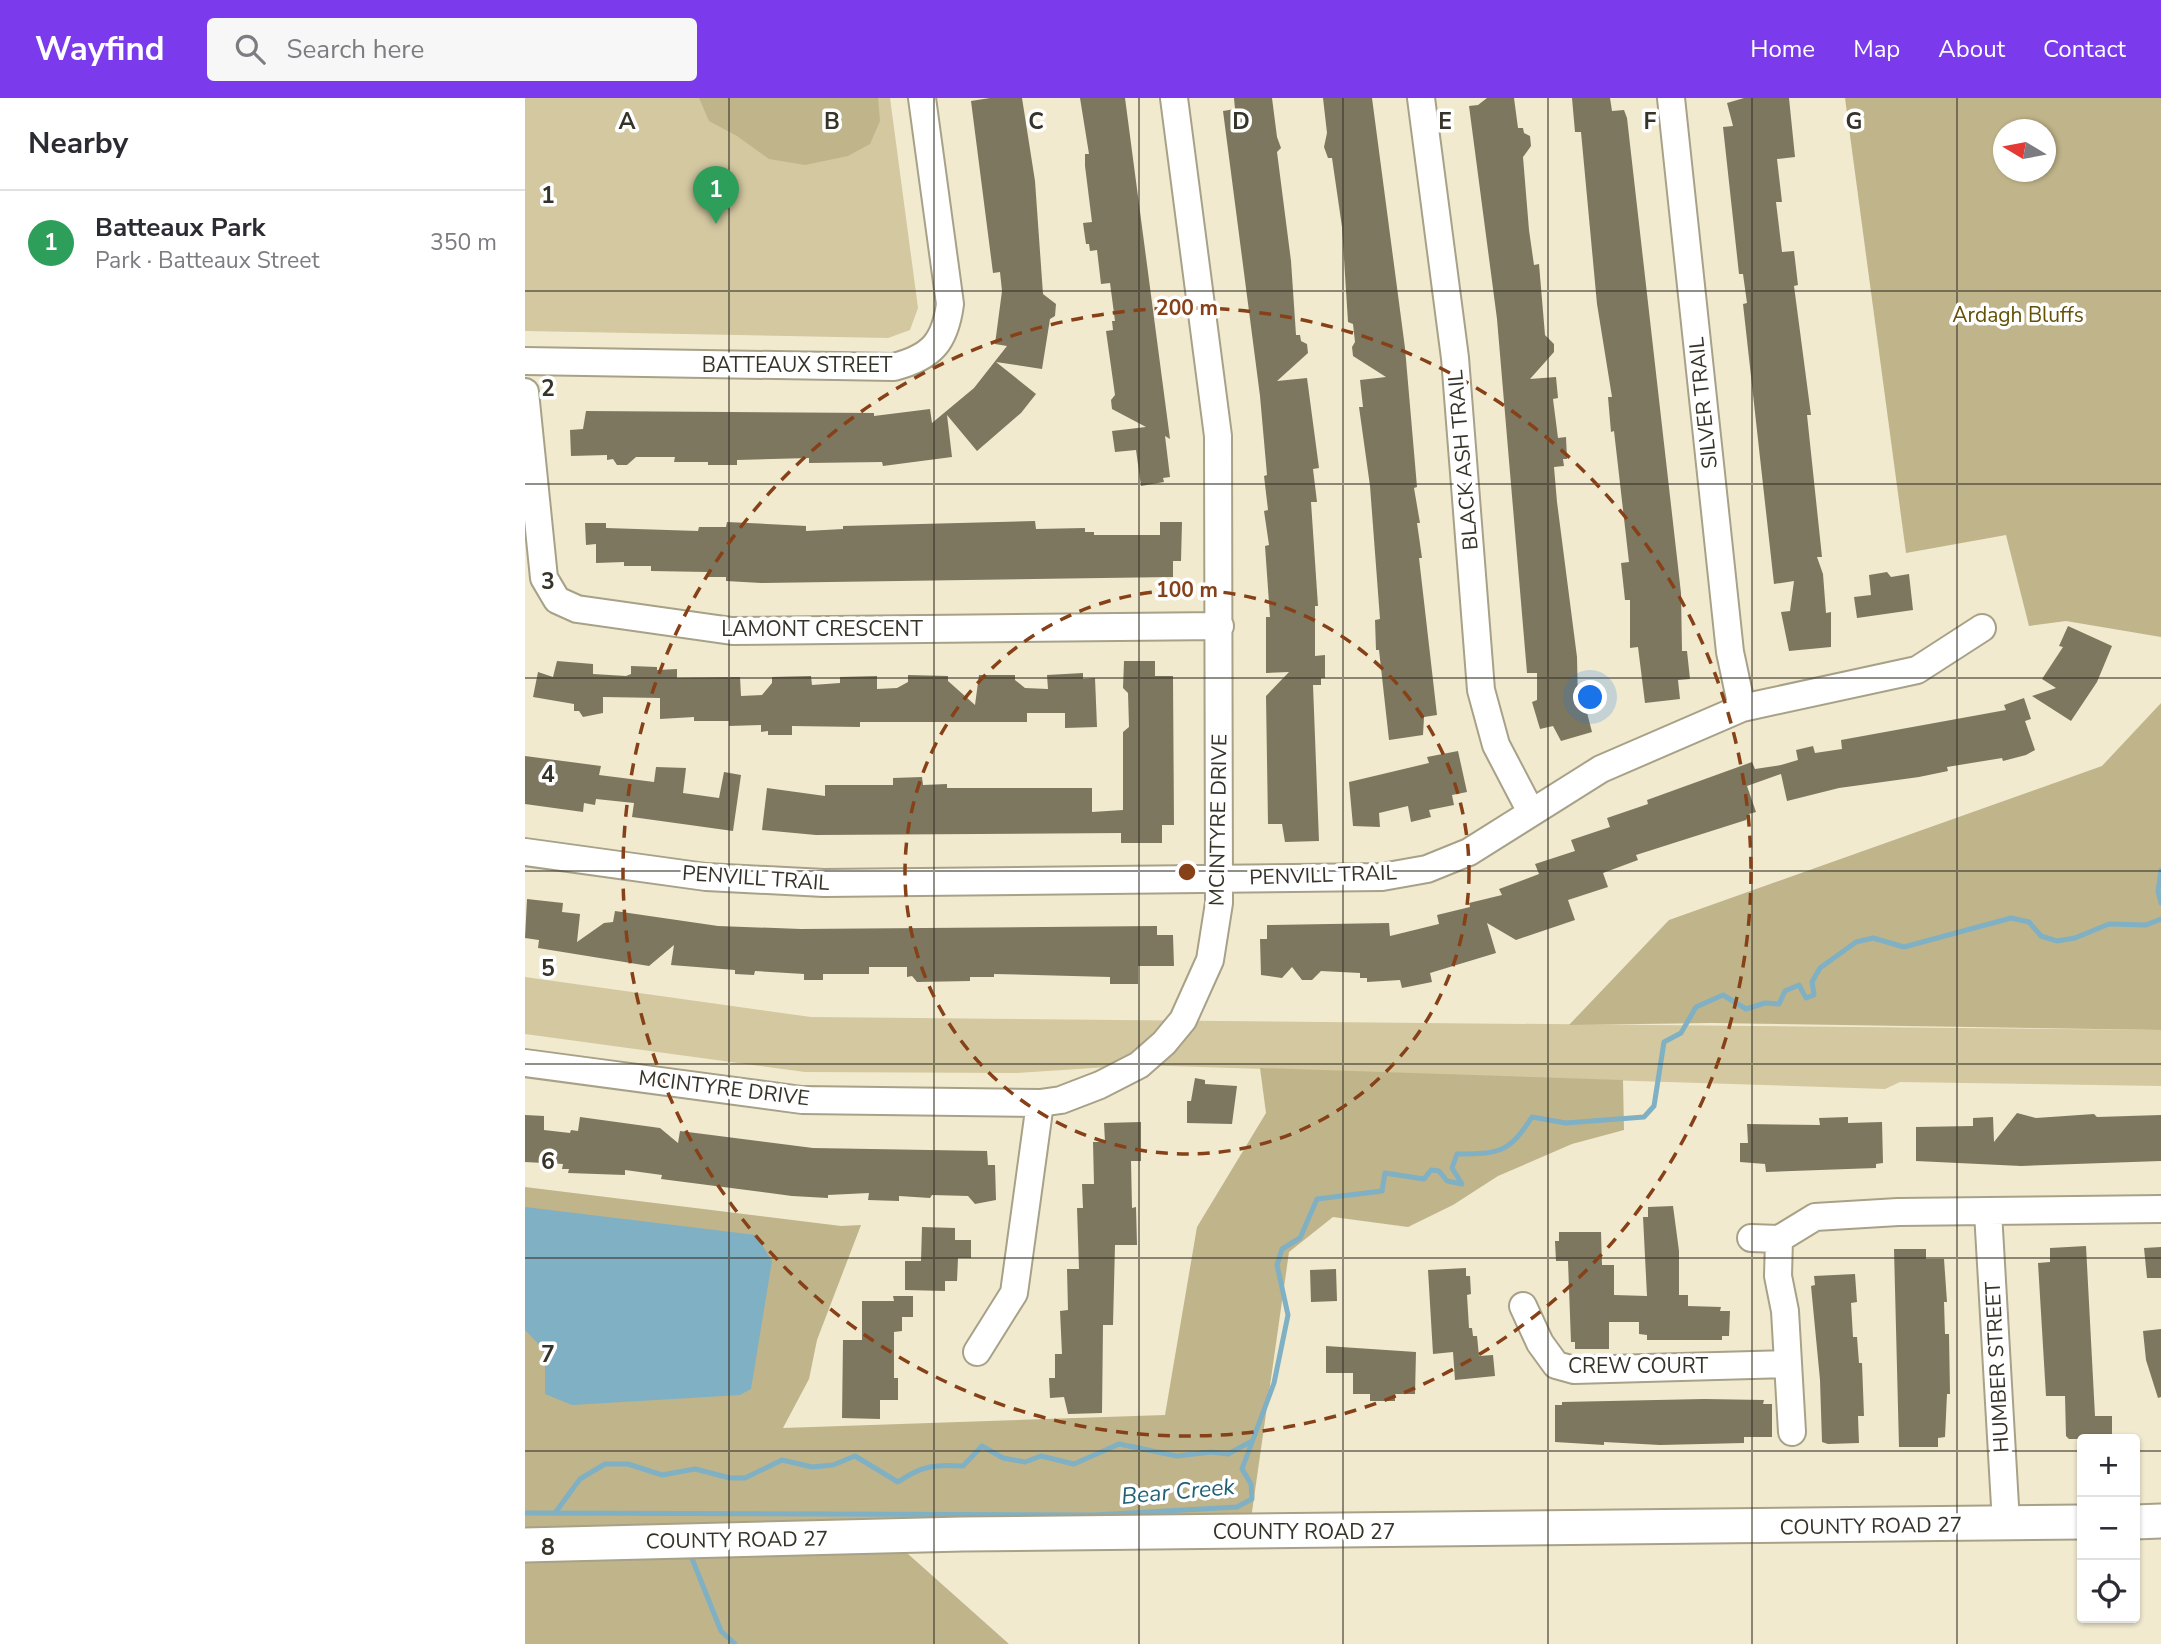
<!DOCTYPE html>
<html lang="en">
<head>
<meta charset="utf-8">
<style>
  :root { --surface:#fff; --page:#f7f7f7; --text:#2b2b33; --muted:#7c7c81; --line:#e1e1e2; --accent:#7c3aed }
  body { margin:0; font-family:"Nunito Sans",sans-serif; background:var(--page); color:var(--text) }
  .controls { position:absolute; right:21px; bottom:21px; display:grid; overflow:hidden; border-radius:7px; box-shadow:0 2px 5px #0004 }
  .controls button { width:63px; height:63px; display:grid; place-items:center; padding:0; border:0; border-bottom:2px solid var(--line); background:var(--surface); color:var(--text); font:35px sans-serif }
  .compass { position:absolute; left:1468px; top:21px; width:63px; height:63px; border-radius:50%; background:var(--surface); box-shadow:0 2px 5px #0004; rotate:280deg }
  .you { position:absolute; left:1066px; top:600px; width:24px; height:24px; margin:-18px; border:5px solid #fff; border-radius:50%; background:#1a73e8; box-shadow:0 0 0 10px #1a73e833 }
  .badge { display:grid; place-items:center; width:46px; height:46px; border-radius:50%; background:var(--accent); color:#fff; font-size:23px; font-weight:700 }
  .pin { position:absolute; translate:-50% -58px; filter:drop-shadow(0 2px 4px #0008) }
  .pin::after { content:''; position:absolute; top:37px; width:24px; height:21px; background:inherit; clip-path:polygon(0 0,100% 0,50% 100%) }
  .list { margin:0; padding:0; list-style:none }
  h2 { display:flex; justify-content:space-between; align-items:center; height:91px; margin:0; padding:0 28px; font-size:30px }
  h2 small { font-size:23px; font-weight:400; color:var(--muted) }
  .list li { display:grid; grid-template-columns:46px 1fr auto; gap:21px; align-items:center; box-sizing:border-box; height:105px; padding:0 28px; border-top:2px solid var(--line) }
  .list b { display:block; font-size:26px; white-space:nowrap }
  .list p { margin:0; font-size:23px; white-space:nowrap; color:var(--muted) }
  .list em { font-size:23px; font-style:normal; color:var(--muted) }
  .icon { flex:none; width:38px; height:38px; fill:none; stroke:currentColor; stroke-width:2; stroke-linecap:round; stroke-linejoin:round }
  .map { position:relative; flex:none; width:1636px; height:1546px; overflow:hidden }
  header { display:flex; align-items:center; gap:42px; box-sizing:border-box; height:98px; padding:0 35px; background:var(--accent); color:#fff }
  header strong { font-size:33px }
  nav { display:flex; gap:38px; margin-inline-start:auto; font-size:24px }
  .search { width:490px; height:63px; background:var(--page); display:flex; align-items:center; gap:18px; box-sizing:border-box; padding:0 24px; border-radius:7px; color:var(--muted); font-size:26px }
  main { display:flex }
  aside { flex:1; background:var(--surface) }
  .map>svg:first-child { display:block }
  .green { fill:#d3c8a0 }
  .forest { fill:#c0b48a; fill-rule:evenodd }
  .water { fill:#80b0c3 }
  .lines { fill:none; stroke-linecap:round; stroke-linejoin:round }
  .stream { stroke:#80b0c3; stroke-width:5 }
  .building { fill:#7e775f }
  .minor-casing { stroke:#a7a188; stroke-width:30 }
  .major-casing { stroke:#a7a188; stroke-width:37 }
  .minor { stroke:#fff; stroke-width:26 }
  .major { stroke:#fff; stroke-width:33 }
  .grid { fill:none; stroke:#363329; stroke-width:2; stroke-opacity:0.55 }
  .ring { fill:none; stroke:#864118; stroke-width:3.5; stroke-dasharray:12 9 }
  .labels { text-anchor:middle; stroke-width:7; stroke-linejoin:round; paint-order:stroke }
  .park-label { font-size:21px; fill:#635206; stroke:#fff }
  .street-label { font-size:21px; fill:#363329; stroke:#fff }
  .water-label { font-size:23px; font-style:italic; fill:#226075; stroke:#fff }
  .grid-label { font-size:23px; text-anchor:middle; font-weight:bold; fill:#363329; stroke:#fff; stroke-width:7; stroke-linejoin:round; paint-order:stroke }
  .centre { fill:#864118; stroke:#fff; stroke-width:3.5 }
  .ring-label { font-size:21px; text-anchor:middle; font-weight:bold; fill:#864118; stroke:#fff; stroke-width:7; stroke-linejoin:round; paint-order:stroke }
</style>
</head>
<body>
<header>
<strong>Wayfind</strong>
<div class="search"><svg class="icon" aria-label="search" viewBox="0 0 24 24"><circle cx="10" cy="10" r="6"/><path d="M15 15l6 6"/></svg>Search here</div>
<nav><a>Home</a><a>Map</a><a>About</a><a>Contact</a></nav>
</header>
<main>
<aside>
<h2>Nearby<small></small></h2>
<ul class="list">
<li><span class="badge" style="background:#2e9e5b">1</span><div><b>Batteaux Park</b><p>Park · Batteaux Street</p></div><em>350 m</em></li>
</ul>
</aside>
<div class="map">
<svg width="1636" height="1546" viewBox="0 0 1636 1546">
  <rect width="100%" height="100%" fill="#f1eacf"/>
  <path class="green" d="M0,0H365L393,210L385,232L363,240L0,233Z
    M0,879L286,919L1636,932V988L1375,984L1360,991L614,967L492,975L280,974L0,936Z"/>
  <path class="forest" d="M174,0H353L355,23L345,46L323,58L280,67L244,61L212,38L184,23Z
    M1320,0H1636V539L1541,523L1504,528L1481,437L1381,455ZM1478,32H1520V74H1478Z
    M1636,605V932L1187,925L1044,927L1144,822L1577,668Z
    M735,970L1098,982L1099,1032L1047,1046L973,1078L928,1107L883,1129L808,1119L764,1154L724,1435L364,1439L484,1546H0V1089L316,1128L336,1127L292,1242L284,1281L258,1330L640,1317L672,1129L741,1015Z"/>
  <path class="water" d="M0,1109L231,1137L247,1163L226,1291L215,1297L47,1307L20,1296V1253L0,1232Z"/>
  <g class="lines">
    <path class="stream" d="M1636,772L1633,793L1636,805
      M0,1415L569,1417L712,1409L727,1401L726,1386L717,1371L749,1285L763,1217L752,1167L757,1151L775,1140L792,1101L857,1093L860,1075L899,1081L906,1072L914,1073L922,1083L937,1086L927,1070L932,1056C974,1056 984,1055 1007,1019L1041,1025L1119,1019L1129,1008L1139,944L1156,935L1171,909L1198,897L1221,911L1240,905L1254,906L1260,893L1274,887L1281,900L1289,897L1287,884L1295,870L1331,844L1348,840L1379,849L1486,820L1504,824L1516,838L1532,843L1550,840L1584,826L1621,827L1636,821
      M30,1415L55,1381L80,1366H103L137,1377L170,1371L205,1380H220L257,1362L287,1369L308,1367L330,1358L373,1384C396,1368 410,1366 438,1368L457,1348L478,1360L500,1364L516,1358L549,1366L594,1346L652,1358L686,1354L703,1356L727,1343
      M164,1453L196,1533L210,1546"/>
  </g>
  <path class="building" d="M465,0H497L510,83L518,196L531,206L530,218L525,221L517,271L471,264L511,296L496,315L452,353L422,317L427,359L358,368L357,364L284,365V360L212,362V367H183V364H149L150,359H111L102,367H92L88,361L82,362V357L46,358L45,332L58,331L61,313L349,315V318L405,311L407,325L449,290L482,248L470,246L477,193L475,174L468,175L446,3Z
    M555,0H600L645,341L640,338L645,379L638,380L639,384L616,388L611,352L590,354L587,333L621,329L587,311L586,302L590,297L581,233L588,232L587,223H590L585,185L576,186L572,152L565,153L564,146H561L558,125L567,124L560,68V56H564Z
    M709,0H747L752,39L756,50L752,54L766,163L771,237H775L776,243L782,246L783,255L752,283L782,280L794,370L788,371L792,404H786L793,508H790V558L800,557V580H796V587H788L794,743L760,744L757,726H743L741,598L764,574L741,575V519H745L740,448L744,447L739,413L743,412L739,378L742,377L735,298L698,13L710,11Z
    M798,0H847L880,250L892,389L889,390L895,425H892L897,460H894L912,617L899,619L898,637L864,642L854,552H851L850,522L855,521L845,388L834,309H838L835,282L861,279L828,258L827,249L830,244L828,226L823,224L817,129L807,60H803L799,49L802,35Z
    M962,0H989L993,30H998L999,35L1005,38L1006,48L998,59L1004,132L1009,167L1014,166L1020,237L1029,246V254L1005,281L1031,279L1033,300L1028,301L1033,340L1041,339L1042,361H1038L1039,368L1029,369L1032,404L1052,559L1053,605L1059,603L1067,634L1036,643L1028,628L1015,631L1007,604L1012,602V575H1002L972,221L944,8L953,7Z
    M1047,0H1085L1087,13L1099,12L1102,20L1156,495L1157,553H1162L1165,581L1153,582L1155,601L1120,605L1113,549L1105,550V502H1100L1096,465L1104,464L1089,333L1086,334L1083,299H1087L1072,206L1056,34H1050Z
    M1219,0H1264L1270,59L1252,61L1257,104H1251L1257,154L1269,153L1273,187L1269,188L1286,317H1282L1297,459H1292L1298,476L1301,515L1306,514V549L1264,553L1256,514L1265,513L1269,483L1249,486L1218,206L1222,205L1218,176H1214L1198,29L1208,28L1202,5Z
    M510,423L511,431L560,430V434H569V437H635V424H657L656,463H648V479L236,485L201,483V479H183V474L126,473V468H99V464L71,465V446L61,447L60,425H81V430L173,433L174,429H201L202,424L281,428V433L318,431V428Z
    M1362,474L1366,479L1384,476L1388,512L1332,520L1329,499L1346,497L1344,477Z
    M1543,528L1587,548L1572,584L1546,623L1507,598L1531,590L1517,581L1538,549L1534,548Z
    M32,563L68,566V576L101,578L106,576V568L132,569V572L152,571V580L215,579L216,598L237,597L247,585V579L286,578L287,587L315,585V579L352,578V591L372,590L383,584V577L423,578V583L450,607L454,577H490V582L500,590L523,591L522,577L558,575V581L570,580L572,629L540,630V615H502V624H335V629L267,628V637H243V633L236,634V627L204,628V623H169V619L135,621V600L78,599V615L58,619L54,613H49V606L8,599L13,574L28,579Z
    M599,563H630V578H648L649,727H637V745H596V735L291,737L237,732L242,690L300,698V687H368V680L397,679L398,687L422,686V690H567V714L598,712V634L604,629L603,595L598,590Z
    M1499,600L1506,621L1500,623L1510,652L1501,657L1478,663L1477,660L1422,669L1423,673L1394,679L1314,690L1262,703L1256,676L1222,688L1231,714L1224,716L1221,722L1111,757L1113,762L1078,775L1083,789L1043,802L1050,822L991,842L962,825L971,855L905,875L907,884L877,890L875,882L842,884V880H835V875L796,873L787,882H777L767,869L757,880L736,877L735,841H742V827L864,825L865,838L914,826L912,817L945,809L944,805L977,797L974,791L1014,776L1010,766L1050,753L1046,742L1085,729L1082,720L1123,706L1122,702L1227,664L1230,671L1256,667L1273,662L1271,652L1288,648L1290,655L1317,651L1316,642L1481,612L1479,607Z
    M933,653L942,694L927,697L929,707L904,712L906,719L886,724L883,708L854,715L855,729L828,728L824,684L904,665L902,659Z
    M0,658L76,668L74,677L129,684L131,669L161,670L158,695L194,700L199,674L216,677L208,733L107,719L109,705L71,701L70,707L59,705L58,714L0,706Z
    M2,801L38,805L37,814L55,816L52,844L79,825L88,824L90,813L193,828L276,831L632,828V837H648L649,868H613V886H585V879L469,876V879H445V883L392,884L387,878L382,879V869H344V876H298V882H279V876L230,873L229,877L210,876V872L146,867L149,847L124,868L13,850L14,842L0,840Z
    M670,980L680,982V986L712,988L707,1026L662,1025V1003H666Z
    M1492,1015L1511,1020L1569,1016L1572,1019L1636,1017V1063L1496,1068L1391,1063V1029L1448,1028V1020L1468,1019L1469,1044Z
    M0,1017L19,1018V1032L45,1035L46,1032L53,1033L55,1019L135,1030L153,1045L155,1033L288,1050L462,1053L463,1067H470L471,1102L450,1106L443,1098L407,1097L405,1100L374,1098V1103L343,1102L344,1095L303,1097V1100L267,1098L136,1081L137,1077L100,1072V1077L43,1075L44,1071H37L38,1066L0,1064Z
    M1323,1019V1025L1357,1024L1358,1065L1351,1066V1070L1241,1074L1240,1066L1215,1064V1045H1223L1222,1026L1295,1027L1294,1020Z
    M616,1024V1063H606L607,1110L611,1109L612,1147H590L588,1227H578L577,1315L543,1316L539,1299L525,1300L524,1280H530V1256H537L535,1213L543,1212L542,1171H554L552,1110H558L557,1086H569L568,1044H580L579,1025Z
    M1148,1108L1154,1153V1197H1163V1208L1196,1209L1195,1213H1205L1204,1238H1197V1242H1122V1237L1114,1236V1224H1084V1251H1050V1244H1046L1043,1163H1031L1030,1143H1034V1134H1076L1077,1167H1089V1197L1122,1198L1118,1119H1123V1109Z
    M397,1129L430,1130V1142H446V1160H433L432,1183H420V1193L380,1192V1163H396Z
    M1561,1148L1570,1318H1587V1341H1544L1541,1338L1540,1298H1521L1513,1165L1525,1164V1150Z
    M1636,1149V1180H1622L1619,1150Z
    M1369,1151H1401V1161H1419L1422,1204H1419L1420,1236H1424L1425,1296H1422L1420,1339L1413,1340V1349H1374Z
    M941,1170V1178H945L946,1196L942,1197L944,1230H947L948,1238H952L954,1258L968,1257L970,1278L930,1282L928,1254L908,1256L903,1172Z
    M811,1171L812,1203L786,1204L785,1172Z
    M1330,1176L1332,1204L1326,1205L1328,1239H1332L1334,1265H1337L1339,1318H1333L1334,1345L1303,1346L1297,1344L1295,1282L1286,1188L1290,1187L1289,1178Z
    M368,1198H388V1219H377V1233L369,1234V1280H373V1302H355V1321L317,1320L318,1242H337V1203H369Z
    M1636,1231V1299L1633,1300L1621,1262L1618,1233Z
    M801,1248L891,1254L890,1296H870V1303H845V1296H828V1275H801Z
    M1179,1301L1239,1302L1238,1306H1247V1339H1219V1345L1135,1347L1079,1344V1347L1030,1344V1307H1037V1304Z"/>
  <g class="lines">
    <defs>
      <path id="minor" d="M896,0L930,260L956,592L971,647L1006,714
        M1146,0L1205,554L1217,610
        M0,263L369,269C407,259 420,244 425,206L397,0
        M0,294L19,480L32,502L52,511L207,533L695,528
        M0,754L181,779L299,785L857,779L902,771L944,754L1076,671L1217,610L1392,572L1457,530
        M0,965L277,1002L515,1005L536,1002L575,987L614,967L639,945L658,922L685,862L694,805L693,338L649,0
        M1463,1114L1481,1425
        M1226,1140L1254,1141L1290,1119L1373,1114L1636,1111
        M1254,1141L1253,1178L1260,1213L1267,1334
        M998,1208L1015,1245L1031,1267L1049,1272L1263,1266
        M452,1254L489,1195L515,1005"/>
      <path id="major" d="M1610,1424L1636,1423
        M0,1447L438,1436L1557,1424"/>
    </defs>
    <use href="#minor" class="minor-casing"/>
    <use href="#major" class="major-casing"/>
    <use href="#minor" class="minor"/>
    <use href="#major" class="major"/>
  </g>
  <path class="grid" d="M204,0V1546M409,0V1546M614,0V1546M818,0V1546M1023,0V1546M1227,0V1546M1432,0V1546M0,193H1636M0,386H1636M0,580H1636M0,773H1636M0,966H1636M0,1160H1636M0,1353H1557M1610,1353H1636"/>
  <g class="ring">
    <circle cx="662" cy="774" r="282"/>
    <circle cx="662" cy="774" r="564"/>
  </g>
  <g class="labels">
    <g class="park-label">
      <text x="1493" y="224">Ardagh Bluffs</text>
    </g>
    <g class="street-label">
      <text x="272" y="274">BATTEAUX STREET</text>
      <text transform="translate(1178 305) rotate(-96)" y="7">SILVER TRAIL</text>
      <text transform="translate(938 362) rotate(-95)" y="7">BLACK ASH TRAIL</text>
      <text x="297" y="538">LAMONT CRESCENT</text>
      <text transform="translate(693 722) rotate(-89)" y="7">MCINTYRE DRIVE</text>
      <text transform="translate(798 777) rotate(-2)" y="7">PENVILL TRAIL</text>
      <text transform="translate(231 780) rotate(4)" y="7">PENVILL TRAIL</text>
      <text transform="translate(199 990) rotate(7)" y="7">MCINTYRE DRIVE</text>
      <text x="1113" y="1275">CREW COURT</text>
      <text transform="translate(1472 1269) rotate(-93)" y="7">HUMBER STREET</text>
      <text transform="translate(1346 1428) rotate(-1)" y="7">COUNTY ROAD 27</text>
      <text x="779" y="1441">COUNTY ROAD 27</text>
      <text transform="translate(212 1442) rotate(-1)" y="7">COUNTY ROAD 27</text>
    </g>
    <g class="water-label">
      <text transform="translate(653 1393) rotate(-5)" y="8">Bear Creek</text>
    </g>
  </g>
  <g class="grid-label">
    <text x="102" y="31">A</text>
    <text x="307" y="31">B</text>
    <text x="511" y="31">C</text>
    <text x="716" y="31">D</text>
    <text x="920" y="31">E</text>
    <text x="1125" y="31">F</text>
    <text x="1329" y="31">G</text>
    <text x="23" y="105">1</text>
    <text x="23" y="298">2</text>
    <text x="23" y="491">3</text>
    <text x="23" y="684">4</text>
    <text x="23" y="878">5</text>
    <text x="23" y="1071">6</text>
    <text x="23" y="1264">7</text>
    <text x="23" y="1457">8</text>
  </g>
  <circle cx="662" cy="774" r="10" class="centre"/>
  <g class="ring-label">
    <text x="662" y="217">200 m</text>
    <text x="662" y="499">100 m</text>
  </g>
</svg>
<div class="controls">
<button>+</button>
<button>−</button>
<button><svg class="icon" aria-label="locate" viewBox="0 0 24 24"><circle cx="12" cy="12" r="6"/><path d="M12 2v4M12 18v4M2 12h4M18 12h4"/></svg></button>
</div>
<svg class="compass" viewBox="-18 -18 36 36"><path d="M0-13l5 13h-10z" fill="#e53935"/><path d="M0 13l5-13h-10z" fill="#7c7c81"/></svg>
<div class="you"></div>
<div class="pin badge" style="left:191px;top:126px;background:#2e9e5b">1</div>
</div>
</main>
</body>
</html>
